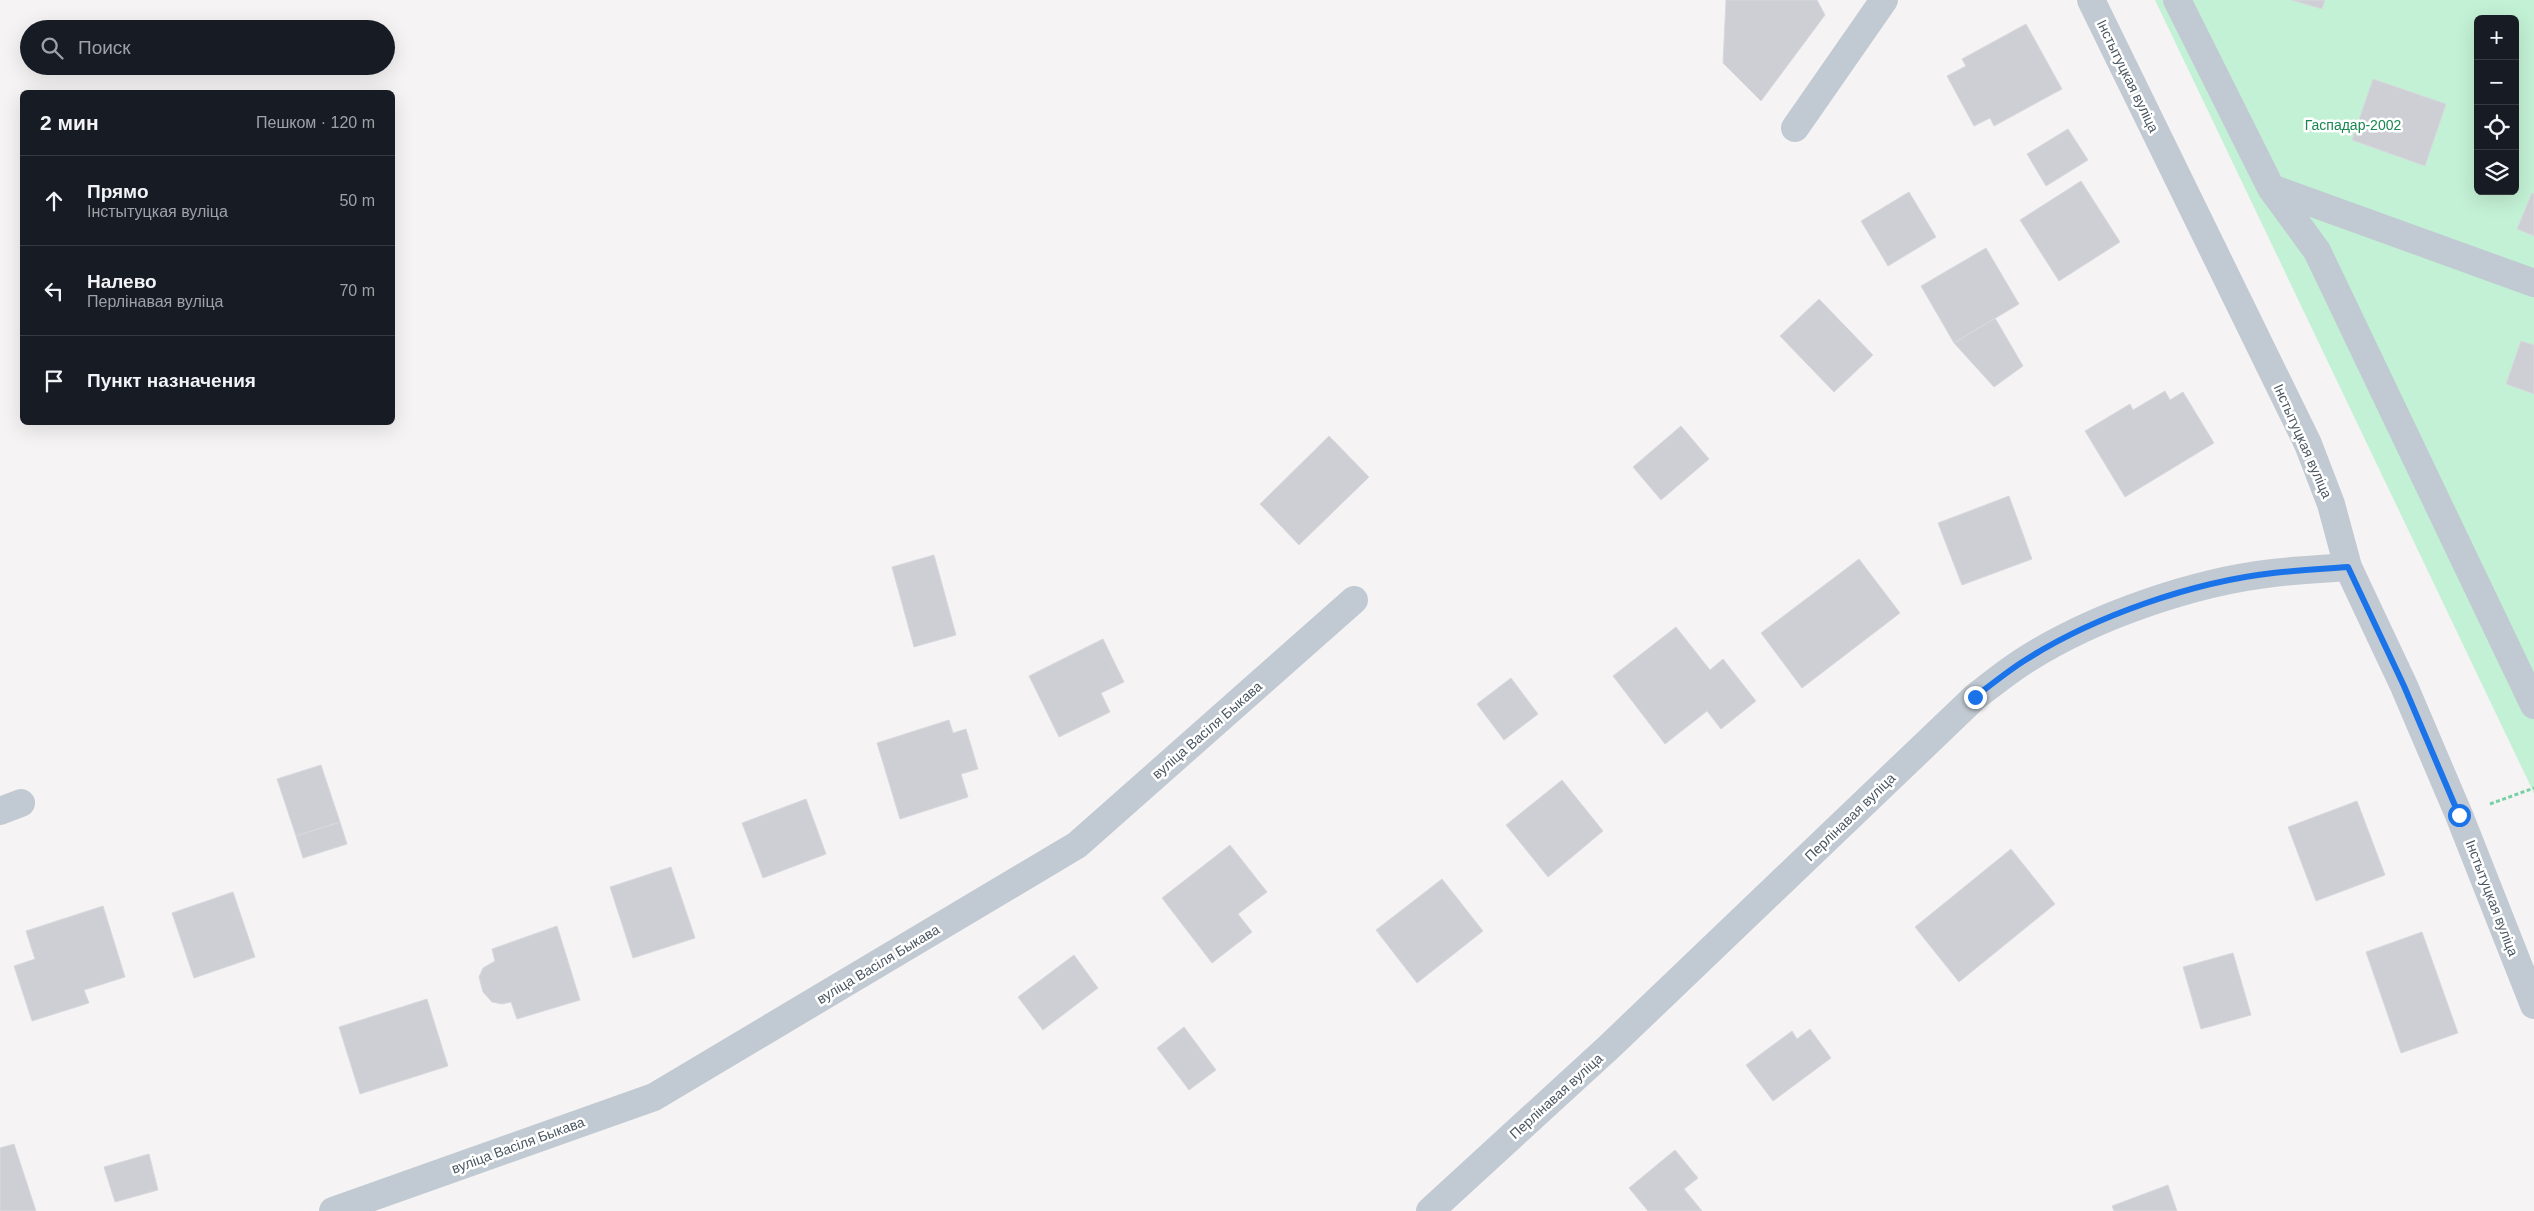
<!DOCTYPE html>
<html lang="ru">
<head>
<meta charset="utf-8">
<style>
  :root { --surface:#171b24; --page:#242831; --text:#f1f3f6; --muted:#9ea1a6; --line:#363941 }
  body { margin:0; font-family:Helvetica,sans-serif; background:var(--page); color:var(--text) }
  .controls { position:absolute; right:15px; top:15px; display:grid; overflow:hidden; border-radius:8px; box-shadow:0 5px 20px #0002 }
  .controls button { width:45px; height:45px; display:grid; place-items:center; padding:0; border:0; border-bottom:1px solid var(--line); background:var(--surface); color:var(--text); font:25px sans-serif }
  .stop { position:absolute; width:15px; height:15px; margin:-11px; border:4px solid #1a73e8; border-radius:50%; background:#fff }
  .stop.end { background:#1a73e8; border-color:#fff; box-shadow:0 1px 5px #0008 }
  .list { margin:0; padding:0; list-style:none }
  h2 { display:flex; justify-content:space-between; align-items:center; height:65px; margin:0; padding:0 20px; font-size:21px }
  h2 small { font-size:16px; font-weight:400; color:var(--muted) }
  .list li { display:grid; grid-template-columns:32px 1fr auto; gap:15px; align-items:center; box-sizing:border-box; height:90px; padding:0 20px; border-top:1px solid var(--line) }
  .list b { display:block; font-size:19px; white-space:nowrap }
  .list p { margin:0; font-size:16px; white-space:nowrap; color:var(--muted) }
  .list em { font-size:16px; font-style:normal; color:var(--muted) }
  .icon { flex:none; width:28px; height:28px; fill:none; stroke:currentColor; stroke-width:2; stroke-linecap:round; stroke-linejoin:round }
  .map { position:relative; flex:none; width:2534px; height:1211px; overflow:hidden }
  .search { position:absolute; background:var(--surface); box-shadow:0 5px 20px #0002; left:20px; top:20px; width:375px; height:55px; display:flex; align-items:center; gap:12px; box-sizing:border-box; padding:0 18px; border-radius:28px; color:var(--muted); font-size:19px }
  .panel { position:absolute; background:var(--surface); box-shadow:0 5px 20px #0002; left:20px; top:90px; width:375px; height:335px; border-radius:8px }
  .map>svg:first-child { display:block }
  .green { fill:#c3f1d5; fill-rule:evenodd }
  .building { fill:#cdcfd5; stroke:#d7d9de }
  .lines { fill:none; stroke-linecap:round; stroke-linejoin:round }
  .path { stroke:#7ad0a6; stroke-width:3; stroke-dasharray:4 2.5; stroke-linecap:butt }
  .minor { stroke:#c1cad2; stroke-width:28 }
  .route { stroke:#1a73e8; stroke-width:6 }
  .labels { text-anchor:middle; stroke-width:5; stroke-linejoin:round; paint-order:stroke }
  .street-label { font-size:14px; fill:#4a5661; stroke:#fff }
  .park-label { font-size:14px; fill:#17864f; stroke:#fff }
</style>
</head>
<body>
<div class="map">
<svg width="2534" height="1211" viewBox="0 0 2534 1211">
  <rect width="100%" height="100%" fill="#f5f3f3"/>
  <path class="green" d="M2155,0H2534V794L2532,789ZM2478,19H2515V191H2478Z"/>
  <path class="building" d="M1726,0H1817L1825,15L1761,101L1723,63Z
    M2291,0H2325L2322,9Z
    M2026,24L2062,89L1994,126L1990,118L1974,126L1947,76L1966,66L1962,59Z
    M2373,79L2446,104L2425,166L2352,140Z
    M2068,129L2088,160L2046,186L2027,154Z
    M2081,181L2120,242L2059,281L2020,220Z
    M1909,192L1936,237L1888,266L1861,221Z
    M2532,193L2534,194V236L2517,229Z
    M1986,248L2019,304L1954,343L1921,286Z
    M1819,299L1873,355L1834,392L1780,336Z
    M1995,318L2023,366L1994,387L1954,343Z
    M2521,341L2534,345V394L2506,384Z
    M2165,391L2170,400L2183,392L2214,443L2125,497L2085,431L2130,404L2133,410Z
    M1681,426L1709,459L1661,500L1633,467Z
    M1329,436L1369,477L1299,545L1260,504Z
    M2009,496L2032,559L1962,585L1938,523Z
    M934,555L956,635L914,647L892,567Z
    M1859,559L1900,613L1802,688L1761,633Z
    M1676,627L1710,670L1723,659L1756,701L1721,729L1707,711L1665,744L1613,676Z
    M1103,639L1124,682L1101,693L1110,712L1059,737L1029,676Z
    M1511,678L1538,714L1504,740L1477,704Z
    M949,720L953,733L966,729L978,769L961,774L968,797L900,819L877,743Z
    M321,765L340,822L296,836L277,779Z
    M1562,780L1603,831L1548,877L1506,825Z
    M806,799L826,854L763,878L742,823Z
    M2357,801L2385,875L2316,901L2288,827Z
    M340,822L347,844L303,858L296,836Z
    M1230,845L1267,892L1238,914L1252,932L1212,963L1162,898Z
    M2011,849L2055,904L1959,982L1915,927Z
    M671,867L695,938L633,958L610,887Z
    M1442,879L1483,931L1417,983L1376,930Z
    M233,892L255,957L194,978L172,913Z
    M103,906L125,977L84,990L89,1003L32,1021L14,966L35,959L26,931Z
    M557,926L580,1000L517,1019L511,1002L502,1004L492,1002L483,992L479,977L483,968L495,961L492,949Z
    M2422,932L2458,1033L2401,1053L2366,952Z
    M2233,953L2251,1015L2201,1029L2183,967Z
    M1074,955L1098,988L1043,1030L1018,997Z
    M427,999L448,1066L360,1094L339,1027Z
    M1184,1027L1216,1070L1189,1090L1157,1048Z
    M1810,1029L1831,1058L1773,1101L1746,1065L1792,1031L1797,1039Z
    M14,1144L36,1211H0V1148Z
    M1675,1150L1698,1178L1684,1189L1702,1211H1648L1629,1188Z
    M149,1154L158,1190L115,1202L104,1167Z
    M2168,1185L2177,1211H2114L2112,1206Z"/>
  <g class="lines">
    <path class="path" d="M2490,804L2534,788"/>
    <path class="minor" d="M2091,0L2308,444L2331,504L2348,567L2404,686L2459,815L2534,1005
      M2177,0L2271,188L2534,283
      M1795,128L1884,0
      M2271,188L2317,251L2534,705
      M0,811L21,803
      M333,1211L654,1097L1077,845L1354,600
      M1430,1211L1609,1047L1975,697C1992,684 2009,670 2027,659C2095,616 2194,582 2273,573C2298,570 2323,569 2348,567"/>
  </g>
  <g class="lines">
    <path class="route" d="M1975,697C1992,684 2009,670 2027,659C2095,616 2193,582 2273,573C2298,570 2323,569 2348,567L2404,686L2459,815"/>
  </g>
  <g class="labels">
    <g class="street-label">
      <text transform="translate(2128 76) rotate(64)" y="5">Інстытуцкая вуліца</text>
      <text transform="translate(2303 441) rotate(66)" y="5">Інстытуцкая вуліца</text>
      <text transform="translate(1207 730) rotate(-41)" y="5">вуліца Васіля Быкава</text>
      <text transform="translate(1850 817) rotate(-44)" y="5">Перлінавая вуліца</text>
      <text transform="translate(2492 898) rotate(69)" y="5">Інстытуцкая вуліца</text>
      <text transform="translate(878 964) rotate(-31)" y="5">вуліца Васіля Быкава</text>
      <text transform="translate(1556 1096) rotate(-42)" y="5">Перлінавая вуліца</text>
      <text transform="translate(518 1145) rotate(-20)" y="5">вуліца Васіля Быкава</text>
    </g>
    <g class="park-label">
      <text x="2353" y="130">Гаспадар-2002</text>
    </g>
  </g>
</svg>
<div class="controls">
<button>+</button>
<button>−</button>
<button><svg class="icon" aria-label="locate" viewBox="0 0 24 24"><circle cx="12" cy="12" r="6"/><path d="M12 2v4M12 18v4M2 12h4M18 12h4"/></svg></button>
<button><svg class="icon" aria-label="layers" viewBox="0 0 24 24"><path d="M12 4l9 5-9 5-9-5zM3 14l9 5 9-5"/></svg></button>
</div>
<div class="stop" style="left:2459px;top:815px"></div>
<div class="stop end" style="left:1975px;top:697px"></div>
<div class="search"><svg class="icon" aria-label="search" viewBox="0 0 24 24"><circle cx="10" cy="10" r="6"/><path d="M15 15l6 6"/></svg>Поиск</div>
<section class="panel">
<h2>2 мин<small>Пешком · 120 m</small></h2>
<ul class="list">
<li><svg class="icon" aria-label="ahead" viewBox="0 0 24 24"><path d="M12 20V5M6 11l6-6 6 6"/></svg><div><b>Прямо</b><p>Інстытуцкая вуліца</p></div><em>50 m</em></li>
<li><svg class="icon" aria-label="left" viewBox="0 0 24 24"><path d="M17 20v-9H6M10 6l-5 5 5 5"/></svg><div><b>Налево</b><p>Перлінавая вуліца</p></div><em>70 m</em></li>
<li><svg class="icon" aria-label="arrive" viewBox="0 0 24 24"><path d="M6 21V4h12l-3 4 3 4H6"/></svg><div><b>Пункт назначения</b></div></li>
</ul>
</section>
</div>
</body>
</html>
